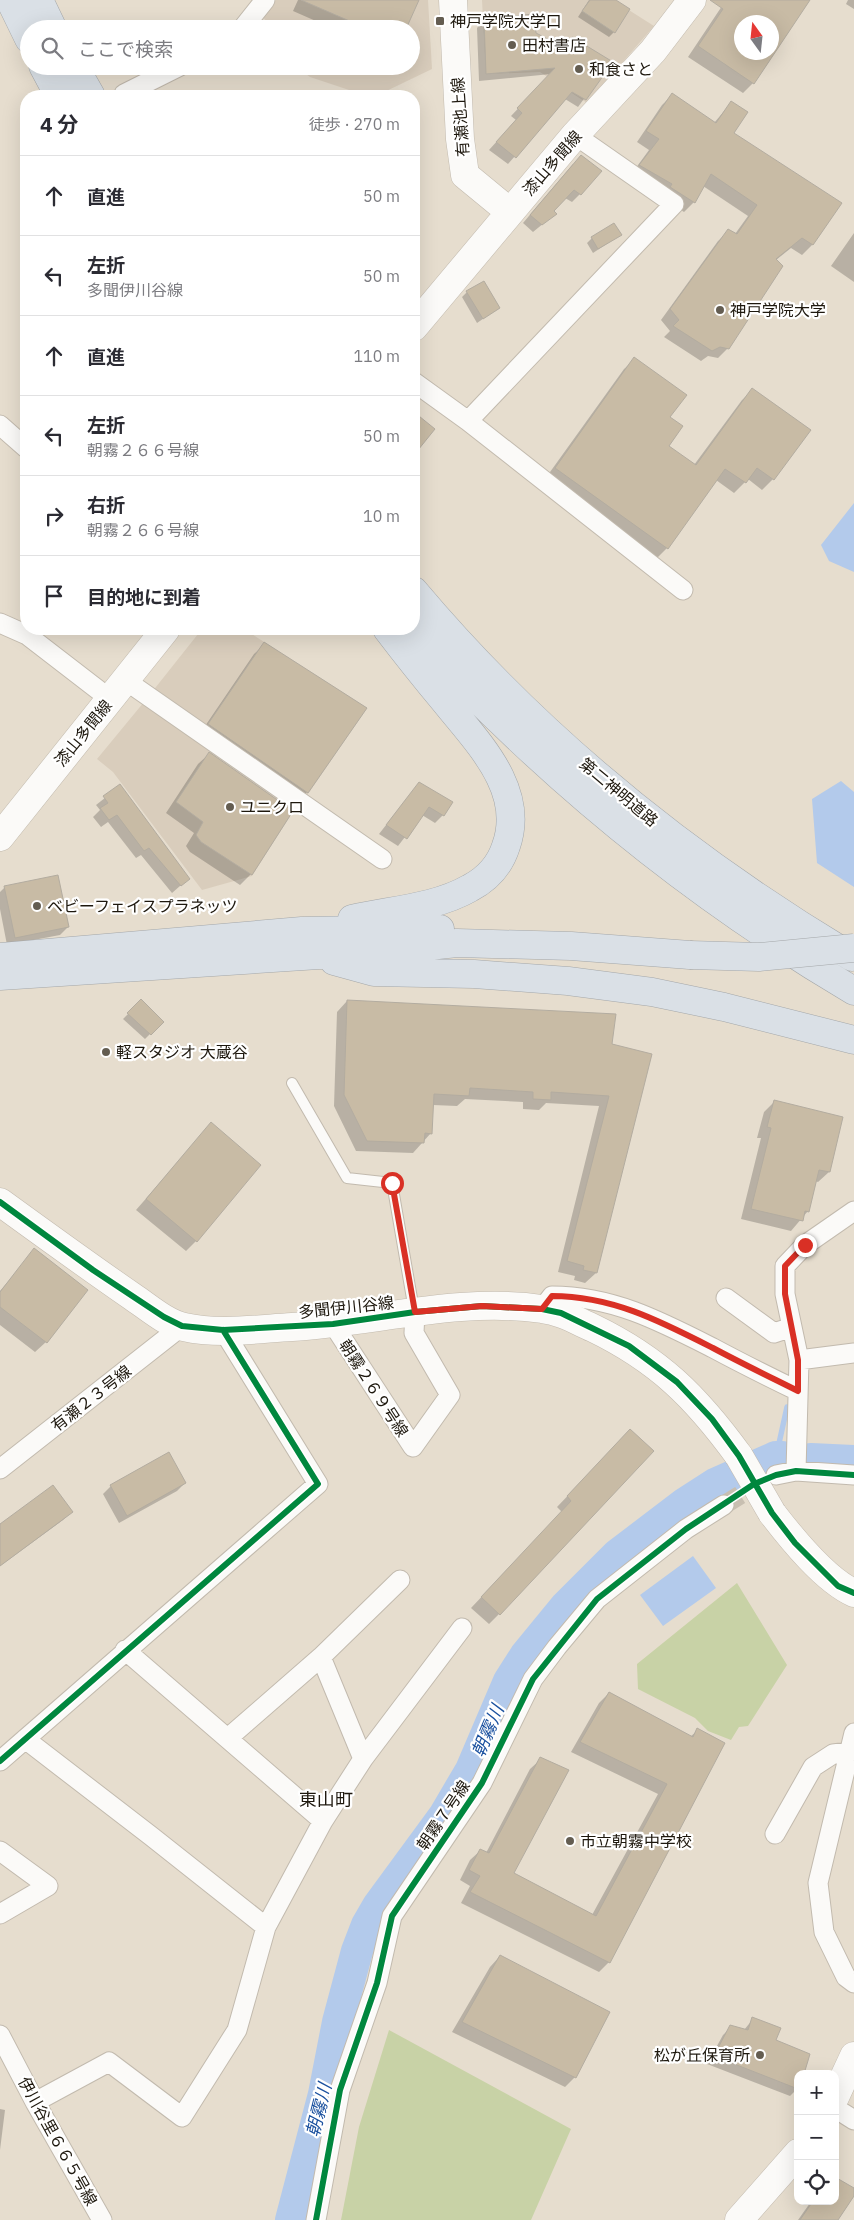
<!DOCTYPE html>
<html lang="ja">
<head>
<meta charset="utf-8">
<style>
  :root { --surface:#fff; --page:#f2f2f3; --text:#2b2b33; --muted:#7c7c81; --line:#e1e1e2 }
  body { margin:0; font-family:"IBM Plex Sans","Noto Sans JP",sans-serif; background:var(--page); color:var(--text) }
  .controls { position:absolute; right:15px; bottom:15px; display:grid; overflow:hidden; border-radius:10px; box-shadow:0 5px 20px #0002 }
  .controls button { width:45px; height:45px; display:grid; place-items:center; padding:0; border:0; border-bottom:1px solid var(--line); background:var(--surface); color:var(--text); font:25px sans-serif }
  .compass { position:absolute; left:734px; top:15px; width:45px; height:45px; border-radius:50%; background:var(--surface); box-shadow:0 5px 20px #0002; rotate:345deg }
  .stop { position:absolute; width:15px; height:15px; margin:-11px; border:4px solid #d93025; border-radius:50%; background:#fff }
  .stop.end { background:#d93025; border-color:#fff; box-shadow:0 1px 5px #0008 }
  .list { margin:0; padding:0; list-style:none }
  h2 { display:flex; justify-content:space-between; align-items:center; height:65px; margin:0; padding:0 20px; font-size:21px }
  h2 small { font-size:16px; font-weight:400; color:var(--muted) }
  .list li { display:grid; grid-template-columns:32px 1fr auto; gap:15px; align-items:center; box-sizing:border-box; height:80px; padding:0 20px; border-top:1px solid var(--line) }
  .list b { display:block; font-size:19px; white-space:nowrap }
  .list p { margin:0; font-size:16px; white-space:nowrap; color:var(--muted) }
  .list em { font-size:16px; font-style:normal; color:var(--muted) }
  .icon { flex:none; width:28px; height:28px; fill:none; stroke:currentColor; stroke-width:2; stroke-linecap:round; stroke-linejoin:round }
  .map { position:relative; flex:none; width:854px; height:2220px; overflow:hidden }
  .search { position:absolute; background:var(--surface); box-shadow:0 5px 20px #0002; left:20px; top:20px; width:400px; height:55px; display:flex; align-items:center; gap:12px; box-sizing:border-box; padding:0 18px; border-radius:28px; color:var(--muted); font-size:19px }
  .panel { position:absolute; background:var(--surface); box-shadow:0 5px 20px #0002; left:20px; top:90px; width:400px; height:545px; border-radius:20px }
  .map>svg:first-child { display:block }
  .commercial { fill:#d9cdbc }
  .green { fill:#c8d2a6 }
  .water { fill:#b3caeb }
  .shadow { fill:#0003; fill-rule:evenodd }
  .lines { fill:none; stroke-linecap:round; stroke-linejoin:round }
  .stream { stroke:#b3caeb; stroke-width:5.5 }
  .river { stroke:#b3caeb; stroke-width:32 }
  .building { fill:#c8bba5; stroke:#b3aca0; fill-rule:evenodd }
  .street-tunnel { stroke:#c8bfb1; stroke-width:19; stroke-dasharray:19 9; stroke-linecap:butt }
  .lane-casing { stroke:#c2baae; stroke-width:12 }
  .street-casing { stroke:#c2baae; stroke-width:21 }
  .secondary-casing { stroke:#c2baae; stroke-width:29 }
  .highway-casing { stroke:#a4a7a9; stroke-width:29 }
  .lane { stroke:#fbfaf8; stroke-width:10 }
  .street { stroke:#fbfaf8; stroke-width:19 }
  .secondary { stroke:#fbfaf8; stroke-width:28 }
  .highway { stroke:#dae0e6; stroke-width:28 }
  .secondary-bridge-casing { stroke:#c2baae; stroke-width:29; stroke-linecap:butt }
  .highway-bridge-casing { stroke:#a4a7a9; stroke-width:29; stroke-linecap:butt }
  .secondary-bridge { stroke:#fbfaf8; stroke-width:28 }
  .highway-bridge { stroke:#dae0e6; stroke-width:28 }
  .cycleway-casing { stroke:#fff; stroke-width:9 }
  .cycleway { stroke:#00873e; stroke-width:6 }
  .route { stroke:#d93025; stroke-width:6 }
  .poi-dot { fill:#645d51; stroke:#fff; stroke-width:2 }
  .labels { text-anchor:middle; stroke-width:4.5; stroke-linejoin:round; paint-order:stroke }
  .poi-label { font-size:16px; fill:#1e180e; stroke:#fff; text-anchor:start }
  .street-label { font-size:16px; fill:#1e180e; stroke:#fff }
  .water-label { font-size:18px; font-style:italic; fill:#1b519f; stroke:#fff }
  .neighbourhood-label { font-size:18px; fill:#1e180e; stroke:#fff }
</style>
</head>
<body>
<div class="map">
<svg width="854" height="2220" viewBox="0 0 854 2220">
  <rect width="100%" height="100%" fill="#e6ddce"/>
  <path class="commercial" d="M276,0H428L432,69L376,96H367L310,77L295,66H411V29H272L263,17Z
    M482,0H613L654,26L587,103L540,72L486,74Z
    M202,629H244L367,708L306,797L152,692Z
    M144,702L296,807L252,876L202,890L113,772L97,759Z"/>
  <path class="green" d="M737,1583L787,1665L748,1726L739,1727L731,1740L708,1731L695,1718L638,1689L637,1664Z
    M389,2030L571,2129L531,2220H341L359,2127Z"/>
  <path class="water" d="M854,503V572L829,561L821,545Z
    M841,781L854,792V887L817,863L812,799Z
    M693,1556L716,1588L663,1626L640,1595Z"/>
  <path class="shadow" d="M298,0H417L404,29H334L293,11Z
    M589,0H613L614,32L609,37L578,17Z
    M726,0H808L753,83L743,93L688,57ZM742,22H772V52H742Z
    M848,0H854V9L846,4Z
    M484,20L534,34L564,49L572,39L611,62L578,107L565,99L508,164L489,150L516,120L511,116L551,74L479,81L477,28Z
    M672,95L714,123L731,103L732,133L840,203L812,245L802,255L791,248L776,260L728,348L718,358L708,356L701,361L664,337L670,331L661,320L718,241L729,231L735,234L748,216L703,186L694,202L684,212L630,176L649,150L637,142L662,105Z
    M573,164L580,194L572,202L565,198L552,212L555,214L533,232L523,223Z
    M854,233V282L831,266Z
    M620,235L593,253L587,243L592,238Z
    M467,292L499,308L477,323L462,297Z
    M635,359L669,417L668,446L694,465L742,400L753,390L809,430L773,479L762,490L748,479L734,493L716,480L667,548L656,559L545,479L624,369Z
    M265,644L307,792L297,802L199,735L254,654Z
    M209,754L291,811L251,874L240,885L190,852L186,846L194,833L166,813L198,764Z
    M419,783L443,815L435,823L422,815L398,846L379,834Z
    M120,786L188,879L172,893L141,855L136,858L108,822L101,827L93,817L100,810L96,805Z
    M5,887L68,927L60,935L7,945L0,909V892Z
    M141,1001L162,1022L145,1039L123,1019Z
    M347,1001L611,1045L651,1055L596,1273L585,1283L574,1280L575,1276L558,1272L599,1106L546,1103L539,1110L523,1109V1102L465,1099L457,1106L433,1105L431,1133L413,1153L356,1151L334,1106L337,1012Z
    M774,1102L829,1172L818,1182L815,1181L808,1211L791,1231L741,1219L761,1138H757L764,1112Z
    M211,1124L196,1241L186,1251L136,1210Z
    M35,1250L46,1342L35,1352L0,1325V1291Z
    M620,1441L499,1614L489,1624L471,1608L562,1512L557,1507Z
    M168,1454L185,1483L177,1491L119,1523L103,1494L111,1486Z
    M71,1512L63,1520L0,1566V1526Z
    M609,1693L690,1737L698,1730L609,1962L599,1972L461,1903L470,1886L460,1880L470,1860L481,1850L486,1853L530,1769L541,1759L512,1874L592,1915L658,1794L571,1752L599,1703Z
    M500,1956L575,2077L565,2087L452,2032L490,1967Z
    M753,2019L774,2040L798,2074V2088L790,2096L707,2064L723,2035L731,2027L744,2030Z
    M0,2109L5,2110L0,2150Z
    M854,2189V2194L837,2220H798L810,2203L807,2201H835Z"/>
  <g class="lines">
    <path class="stream" d="M776,1457L787,1407"/>
    <path class="river" d="M811,1459L854,1461
      M291,2220L324,2094L338,2022L357,1951L367,1925L378,1906L444,1816L471,1770L509,1681L525,1656L566,1606L617,1555L684,1504L715,1484L776,1457H782"/>
  </g>
  <path class="building" d="M301,0H419L406,29H368Z
    M590,0H616L630,9L615,33L582,11Z
    M710,0H810L754,84L698,46L723,9ZM742,22H772V52H742Z
    M534,14L536,33L565,48L572,37L613,62L586,100L572,92L516,158L496,142L522,113L517,108L555,68L486,74L484,19Z
    M672,93L716,123L731,101L748,112L734,133L842,203L813,245L802,238L776,259L783,266L729,349L720,347L712,351L673,326L679,320L670,309L728,229L737,234L757,205L711,174L695,203L670,187L672,184L639,165L659,139L646,131Z
    M581,155L602,171L581,195L574,190L554,211L557,214L542,225L530,215Z
    M614,223L622,235L598,249L591,237Z
    M484,281L500,308L483,319L466,291Z
    M634,357L687,395L670,417L683,426L669,446L696,465L752,388L811,430L774,480L757,468L746,483L725,469L668,549L555,468Z
    M414,412L435,429L414,455Z
    M264,642L367,708L308,793L208,724Z
    M209,752L293,811L252,875L201,842L196,835L203,822L176,802Z
    M419,782L453,802L444,816L429,807L407,839L386,825Z
    M120,784L190,879L181,886L149,848L144,851L117,815L109,820L100,808L108,803L103,796Z
    M58,875L69,927L15,938L4,886Z
    M141,999L164,1022L151,1035L127,1013Z
    M347,1000L616,1014L612,1044L652,1054L597,1273L583,1270L584,1266L567,1261L609,1096L551,1092V1100L533,1099V1092L470,1088L469,1096L434,1094L432,1134L425,1133L424,1143L367,1141L344,1095Z
    M774,1100L843,1117L830,1172L819,1170L809,1212L805,1211L803,1221L751,1209L771,1128L767,1127Z
    M211,1122L261,1165L197,1242L146,1199Z
    M34,1248L88,1290L47,1343L0,1307V1292Z
    M630,1429L654,1451L500,1615L481,1597L571,1501L567,1496Z
    M169,1452L186,1483L127,1516L110,1485Z
    M53,1485L73,1512L0,1566V1524Z
    M609,1692L693,1737L697,1728L725,1743L610,1963L470,1892L480,1876L469,1870L480,1849L489,1853L540,1757L569,1770L514,1873L596,1916L667,1784L580,1742Z
    M500,1955L610,2012L576,2078L462,2022Z
    M752,2017L781,2028L776,2040L810,2054L804,2074H798V2089L714,2056L730,2025L748,2030Z
    M835,2177L854,2188V2196L838,2220H800L813,2201H835Z"/>
  <g class="lines">
    <path class="street-tunnel" d="M724,1505L766,1479"/>
    <defs>
      <path id="lane" d="M292,1083L347,1178L392,1183L414,1310"/>
      <path id="street" d="M242,29L265,0
        M125,96L124,94L180,66
        M414,382L468,421L683,590
        M468,421L674,204L575,135
        M0,425L26,448
        M0,623L27,635L110,699
        M125,680L382,859
        M726,1298L774,1333L792,1327
        M542,1309L552,1296C612,1296 660,1321 713,1348C741,1363 769,1377 798,1391
        M333,1324L413,1447L450,1395L414,1333L415,1312
        M799,1360L854,1353
        M0,1469L182,1326
        M796,1471L799,1360L785,1294V1266L805,1245L854,1211
        M776,1475L796,1471L854,1475
        M125,1650L323,1821
        M854,1733L818,1883L824,1932L846,1977L854,1983
        M228,1738L321,1657
        M25,1739L151,1836L266,1927
        M363,1759L321,1657L400,1580
        M0,1761L318,1484L223,1330
        M775,1834L813,1767L833,1754L849,1752
        M0,1851L48,1886L0,1914
        M0,2035L35,2102L102,2220
        M35,2102L109,2062L182,2117L237,2030L266,1927L323,1821L363,1759L462,1628
        M835,2108L854,2120
        M316,2220L340,2090L377,1983L392,1916L482,1783L533,1679L557,1647L597,1599L686,1529L724,1505"/>
      <path id="secondary" d="M453,0L460,139L465,175L510,212
        M414,327L575,135L653,51L692,0
        M0,837L166,629
        M0,1202C44,1234 88,1266 133,1297C148,1307 166,1323 184,1327C218,1335 257,1329 292,1327C375,1322 459,1297 542,1309C561,1311 577,1321 593,1328C659,1360 696,1397 739,1456
        M772,1513C792,1539 825,1580 854,1593
        M835,2097L854,2056
        M739,2220L798,2153"/>
      <path id="highway" d="M10,0L29,39
        M39,0L53,29
        M43,66L59,96
        M74,66L91,96
        M414,591C537,737 688,859 852,957
        M411,629C540,771 688,893 854,991
        M352,919C391,910 435,908 470,888C487,879 500,865 506,846C526,790 478,743 446,703C426,679 406,654 387,629
        M0,957L302,931L440,929
        M334,961L374,972L474,974L568,981L652,992L724,1007L854,1040
        M0,976L380,951L457,943L571,946L690,955"/>
    </defs>
    <use href="#lane" class="lane-casing"/>
    <use href="#street" class="street-casing"/>
    <use href="#secondary" class="secondary-casing"/>
    <use href="#highway" class="highway-casing"/>
    <use href="#lane" class="lane"/>
    <use href="#street" class="street"/>
    <use href="#secondary" class="secondary"/>
    <use href="#highway" class="highway"/>
    <defs>
      <path id="secondary-bridge" d="M739,1456L772,1513"/>
      <path id="highway-bridge" d="M690,955L759,957L854,948"/>
    </defs>
    <use href="#secondary-bridge" class="secondary-bridge-casing"/>
    <use href="#highway-bridge" class="highway-bridge-casing"/>
    <use href="#secondary-bridge" class="secondary-bridge"/>
    <use href="#highway-bridge" class="highway-bridge"/>
    <defs>
      <path id="cycleway" d="M0,1202L93,1270L164,1317L182,1326L223,1330L333,1324L415,1312L482,1306L542,1309L561,1313L629,1346L677,1382L712,1419L739,1456L772,1513L795,1543L838,1586L854,1593
        M0,1761L318,1484L223,1330
        M316,2220L340,2090L377,1983L392,1916L482,1783L533,1679L597,1599L686,1529L754,1484L776,1475L796,1471L854,1475"/>
    </defs>
    <use href="#cycleway" class="cycleway-casing"/>
    <use href="#cycleway" class="cycleway"/>
  </g>
  <g class="lines">
    <path class="route" d="M392,1183L415,1312L482,1306L542,1309L552,1296C612,1296 660,1321 713,1348C741,1363 770,1377 798,1391V1360L785,1294V1266L805,1245"/>
  </g>
  <g class="poi-dot">
    <rect x="435" y="16" width="10" height="10" rx="2.5"/>
    <circle cx="512" cy="45" r="5"/>
    <circle cx="579" cy="69" r="5"/>
    <circle cx="720" cy="310" r="5"/>
    <circle cx="230" cy="807" r="5"/>
    <circle cx="37" cy="906" r="5"/>
    <circle cx="106" cy="1052" r="5"/>
    <circle cx="570" cy="1841" r="5"/>
    <circle cx="760" cy="2055" r="5"/>
  </g>
  <g class="labels">
    <g class="poi-label">
      <text x="450" y="27">神戸学院大学口</text>
      <text x="522" y="51">田村書店</text>
      <text x="589" y="75">和食さと</text>
      <text x="730" y="316">神戸学院大学</text>
      <text x="240" y="813">ユニクロ</text>
      <text x="47" y="912">ベビーフェイスプラネッツ</text>
      <text x="116" y="1058">軽スタジオ 大蔵谷</text>
      <text x="580" y="1847">市立朝霧中学校</text>
      <text x="750" y="2061" text-anchor="end">松が丘保育所</text>
    </g>
    <g class="street-label">
      <text transform="translate(460 117) rotate(-94)" y="6">有瀬池上線</text>
      <text transform="translate(552 163) rotate(-49)" y="6">漆山多聞線</text>
      <text transform="translate(83 733) rotate(-51)" y="6">漆山多聞線</text>
      <text transform="translate(619 792) rotate(40)" y="6">第二神明道路</text>
      <text transform="translate(346 1307) rotate(-6)" y="6">多聞伊川谷線</text>
      <text transform="translate(374 1388) rotate(57)" y="6">朝霧２６９号線</text>
      <text transform="translate(91 1398) rotate(-38)" y="6">有瀬２３号線</text>
      <text transform="translate(443 1815) rotate(-56)" y="6">朝霧７号線</text>
      <text transform="translate(58 2141) rotate(61)" y="6">伊川谷里６６５号線</text>
    </g>
    <g class="water-label">
      <text transform="translate(488 1731) rotate(-67)" y="6">朝霧川</text>
      <text transform="translate(319 2110) rotate(-76)" y="6">朝霧川</text>
    </g>
    <g class="neighbourhood-label">
      <text x="326" y="1806">東山町</text>
    </g>
  </g>
</svg>
<div class="controls">
<button>+</button>
<button>−</button>
<button><svg class="icon" aria-label="locate" viewBox="0 0 24 24"><circle cx="12" cy="12" r="6"/><path d="M12 2v4M12 18v4M2 12h4M18 12h4"/></svg></button>
</div>
<svg class="compass" viewBox="-18 -18 36 36"><path d="M0-13l5 13h-10z" fill="#e53935"/><path d="M0 13l5-13h-10z" fill="#7c7c81"/></svg>
<div class="stop" style="left:392px;top:1183px"></div>
<div class="stop end" style="left:805px;top:1245px"></div>
<div class="search"><svg class="icon" aria-label="search" viewBox="0 0 24 24"><circle cx="10" cy="10" r="6"/><path d="M15 15l6 6"/></svg>ここで検索</div>
<section class="panel">
<h2>4 分<small>徒歩 · 270 m</small></h2>
<ul class="list">
<li><svg class="icon" aria-label="ahead" viewBox="0 0 24 24"><path d="M12 20V5M6 11l6-6 6 6"/></svg><div><b>直進</b></div><em>50 m</em></li>
<li><svg class="icon" aria-label="left" viewBox="0 0 24 24"><path d="M17 20v-9H6M10 6l-5 5 5 5"/></svg><div><b>左折</b><p>多聞伊川谷線</p></div><em>50 m</em></li>
<li><svg class="icon" aria-label="ahead" viewBox="0 0 24 24"><path d="M12 20V5M6 11l6-6 6 6"/></svg><div><b>直進</b></div><em>110 m</em></li>
<li><svg class="icon" aria-label="left" viewBox="0 0 24 24"><path d="M17 20v-9H6M10 6l-5 5 5 5"/></svg><div><b>左折</b><p>朝霧２６６号線</p></div><em>50 m</em></li>
<li><svg class="icon" aria-label="right" viewBox="0 0 24 24"><path d="M7 20v-9h11M14 6l5 5-5 5"/></svg><div><b>右折</b><p>朝霧２６６号線</p></div><em>10 m</em></li>
<li><svg class="icon" aria-label="arrive" viewBox="0 0 24 24"><path d="M6 21V4h12l-3 4 3 4H6"/></svg><div><b>目的地に到着</b></div></li>
</ul>
</section>
</div>
</body>
</html>
